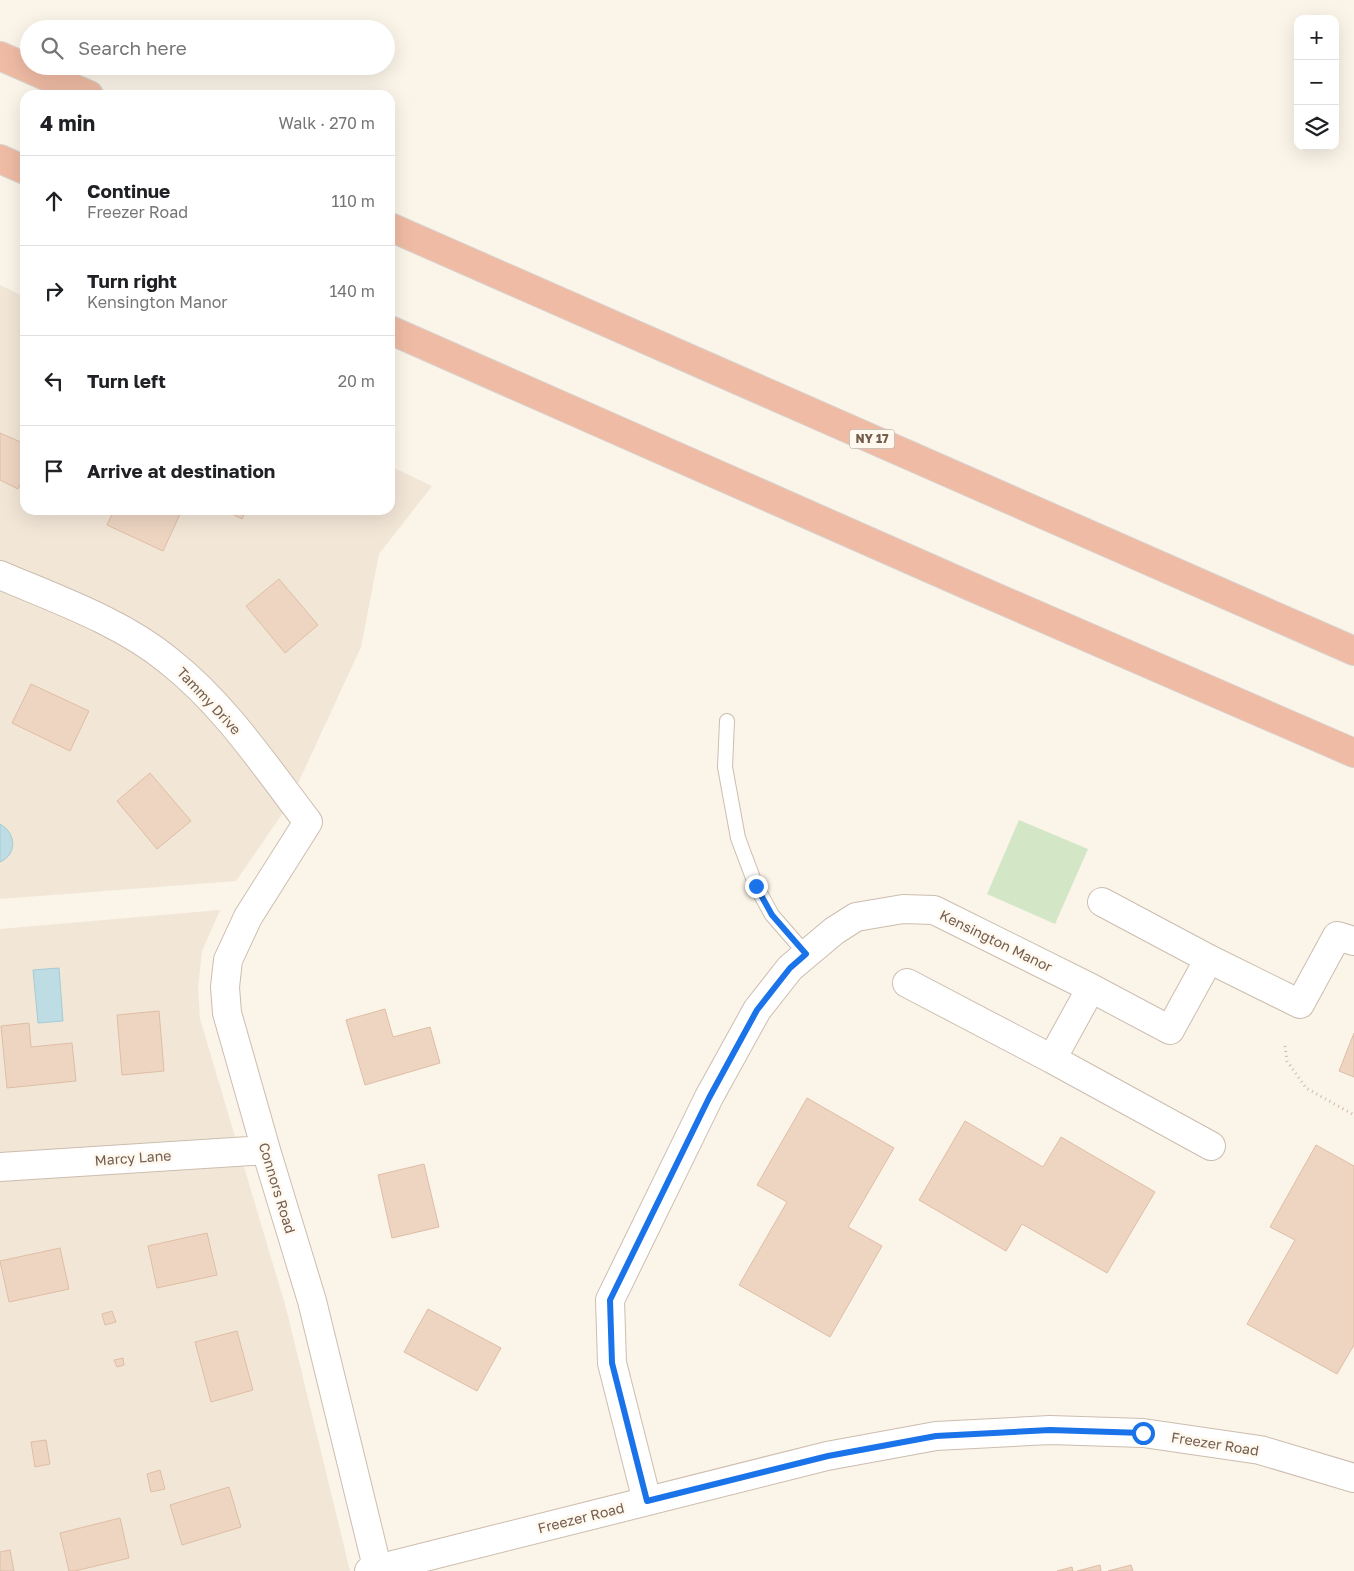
<!DOCTYPE html>
<html lang="en">
<head>
<meta charset="utf-8">
<style>
  :root { --surface:#fff; --page:#f6f6f6; --text:#202124; --muted:#757577; --line:#e0e0e0 }
  body { margin:0; font-family:"Golos Text",sans-serif; background:var(--page); color:var(--text) }
  .controls { position:absolute; right:15px; top:15px; display:grid; overflow:hidden; border-radius:10px; box-shadow:0 5px 20px #0002 }
  .controls button { width:45px; height:45px; display:grid; place-items:center; padding:0; border:0; border-bottom:1px solid var(--line); background:var(--surface); color:var(--text); font:25px sans-serif }
  .stop { position:absolute; width:15px; height:15px; margin:-11px; border:4px solid #1a73e8; border-radius:50%; background:#fff }
  .stop.end { background:#1a73e8; border-color:#fff; box-shadow:0 1px 5px #0008 }
  .list { margin:0; padding:0; list-style:none }
  h2 { display:flex; justify-content:space-between; align-items:center; height:65px; margin:0; padding:0 20px; font-size:21px }
  h2 small { font-size:16px; font-weight:400; color:var(--muted) }
  .list li { display:grid; grid-template-columns:32px 1fr auto; gap:15px; align-items:center; box-sizing:border-box; height:90px; padding:0 20px; border-top:1px solid var(--line) }
  .list b { display:block; font-size:19px; white-space:nowrap }
  .list p { margin:0; font-size:16px; white-space:nowrap; color:var(--muted) }
  .list em { font-size:16px; font-style:normal; color:var(--muted) }
  .icon { flex:none; width:28px; height:28px; fill:none; stroke:currentColor; stroke-width:2; stroke-linecap:round; stroke-linejoin:round }
  .map { position:relative; flex:none; width:1354px; height:1571px; overflow:hidden }
  .search { position:absolute; background:var(--surface); box-shadow:0 5px 20px #0002; left:20px; top:20px; width:375px; height:55px; display:flex; align-items:center; gap:12px; box-sizing:border-box; padding:0 18px; border-radius:28px; color:var(--muted); font-size:19px }
  .panel { position:absolute; background:var(--surface); box-shadow:0 5px 20px #0002; left:20px; top:90px; width:375px; height:425px; border-radius:15px }
  .map>svg:first-child { display:block }
  .residential { fill:#f2e6d7 }
  .green { fill:#d3e7c7 }
  .water { fill:#bedce3; stroke:#a5cbd4 }
  .building { fill:#eed5c2; stroke:#dfbda4 }
  .lines { fill:none; stroke-linecap:round; stroke-linejoin:round }
  .service-casing { stroke:#ccbdaf; stroke-width:16 }
  .minor-casing { stroke:#ccbdaf; stroke-width:30 }
  .motorway-casing { stroke:#d8d2cd; stroke-width:30 }
  .path { stroke:#d3b9a5; stroke-width:3; stroke-dasharray:1 4; stroke-linecap:butt }
  .service { stroke:#fff; stroke-width:14 }
  .minor { stroke:#fff; stroke-width:28 }
  .motorway { stroke:#efbba4; stroke-width:28 }
  .route { stroke:#1a73e8; stroke-width:6 }
  .labels { text-anchor:middle; stroke-width:5; stroke-linejoin:round; paint-order:stroke }
  .shield { fill:#fef8ee; stroke:#9d8c7e; stroke-width:1 }
  .shield-label { font-size:12px; font-weight:bold; fill:#735d4e }
  .street-label { font-size:14px; fill:#735d4e; stroke:#fef8ee }
</style>
</head>
<body>
<div class="map">
<svg width="1354" height="1571" viewBox="0 0 1354 1571">
  <rect width="100%" height="100%" fill="#fbf4e8"/>
  <path class="residential" d="M0,285L25,297V510H390V466L432,486L379,554L361,647L287,807L236,881L0,899Z
    M220,910L202,951L198,988L200,1019L286,1308L350,1571H0V929Z"/>
  <path class="green" d="M1019,820L1088,849L1055,924L987,894Z"/>
  <path class="water" d="M0,824C16,833 18,854 0,862Z
    M59,968L63,1021L38,1023L33,970Z"/>
  <path class="building" d="M0,433L25,444V474L18,489L0,480Z
    M114,510H176L181,512L163,551L107,525Z
    M224,510H246L242,519Z
    M279,579L318,625L285,653L246,606Z
    M31,684L89,711L70,751L12,723Z
    M150,773L191,821L157,849L117,801Z
    M385,1009L393,1037L430,1027L440,1063L365,1085L346,1020Z
    M159,1011L164,1071L122,1075L117,1015Z
    M29,1023L31,1047L72,1043L76,1081L7,1088L1,1026Z
    M1354,1033V1077L1339,1071Z
    M807,1098L894,1148L848,1227L882,1246L830,1337L739,1285L787,1202L757,1185Z
    M965,1121L1043,1167L1061,1137L1155,1192L1107,1273L1022,1224L1006,1251L919,1200Z
    M1316,1145L1354,1166V1345L1337,1374L1247,1324L1295,1240L1270,1227Z
    M424,1164L439,1227L392,1238L378,1175Z
    M207,1233L217,1275L157,1288L148,1246Z
    M60,1248L69,1289L9,1302L0,1261Z
    M428,1309L501,1348L477,1391L404,1352Z
    M112,1311L116,1322L105,1325L102,1314Z
    M237,1331L253,1390L211,1402L195,1342Z
    M123,1358L124,1365L117,1367L114,1360Z
    M46,1440L50,1464L35,1467L31,1442Z
    M160,1470L165,1489L151,1492L147,1474Z
    M229,1487L241,1527L182,1545L170,1505Z
    M120,1518L129,1558L75,1571H69L60,1533Z
    M10,1550L14,1571H0V1552Z
    M1100,1565L1101,1571H1077Z
    M1131,1565L1133,1571H1108Z
    M1072,1567L1073,1571H1057Z"/>
  <g class="lines">
    <defs>
      <path id="service" d="M727,721L725,767L738,838L756,886L772,915L806,954"/>
      <path id="minor" d="M0,575C56,599 122,622 169,661C225,705 265,766 308,822L248,917L228,960L225,987L227,1013L266,1150L312,1301L378,1571
        M1102,902L1209,959L1300,1004L1337,936L1354,941
        M907,983L1052,1059L1091,988
        M1052,1059L1211,1146
        M0,1167L266,1150
        M647,1501L612,1363L610,1300L709,1097L757,1010L790,968L834,931L856,917L903,909L934,910L1091,988L1170,1030L1209,959
        M369,1571L827,1456L936,1436L1050,1430L1143,1433L1260,1450L1354,1478"/>
      <path id="motorway" d="M0,56L89,95
        M0,159L25,170
        M390,227L1354,651
        M390,330L972,587L1354,753"/>
    </defs>
    <use href="#service" class="service-casing"/>
    <use href="#minor" class="minor-casing"/>
    <use href="#motorway" class="motorway-casing"/>
    <path class="path" d="M1285,1046L1287,1061L1306,1088L1354,1115"/>
    <use href="#service" class="service"/>
    <use href="#minor" class="minor"/>
    <use href="#motorway" class="motorway"/>
  </g>
  <g class="lines">
    <path class="route" d="M756,886L772,915L806,954L790,968L757,1010L709,1098L610,1300L612,1363L647,1501L828,1456L936,1436L1050,1430L1143,1433"/>
  </g>
  <g class="labels">
    <rect class="shield" x="849.5" y="429.5" width="45" height="19" rx="4"/>
    <g class="shield-label">
      <text x="872" y="443">NY 17</text>
    </g>
    <g class="street-label">
      <text transform="translate(209 701) rotate(47)" y="5">Tammy Drive</text>
      <text transform="translate(996 941) rotate(26)" y="5">Kensington Manor</text>
      <text transform="translate(133 1158) rotate(-4)" y="5">Marcy Lane</text>
      <text transform="translate(277 1188) rotate(73)" y="5">Connors Road</text>
      <text transform="translate(1215 1444) rotate(9)" y="5">Freezer Road</text>
      <text transform="translate(581 1518) rotate(-14)" y="5">Freezer Road</text>
    </g>
  </g>
</svg>
<div class="controls">
<button>+</button>
<button>−</button>
<button><svg class="icon" aria-label="layers" viewBox="0 0 24 24"><path d="M12 4l9 5-9 5-9-5zM3 14l9 5 9-5"/></svg></button>
</div>
<div class="stop" style="left:1143px;top:1433px"></div>
<div class="stop end" style="left:756px;top:886px"></div>
<div class="search"><svg class="icon" aria-label="search" viewBox="0 0 24 24"><circle cx="10" cy="10" r="6"/><path d="M15 15l6 6"/></svg>Search here</div>
<section class="panel">
<h2>4 min<small>Walk · 270 m</small></h2>
<ul class="list">
<li><svg class="icon" aria-label="ahead" viewBox="0 0 24 24"><path d="M12 20V5M6 11l6-6 6 6"/></svg><div><b>Continue</b><p>Freezer Road</p></div><em>110 m</em></li>
<li><svg class="icon" aria-label="right" viewBox="0 0 24 24"><path d="M7 20v-9h11M14 6l5 5-5 5"/></svg><div><b>Turn right</b><p>Kensington Manor</p></div><em>140 m</em></li>
<li><svg class="icon" aria-label="left" viewBox="0 0 24 24"><path d="M17 20v-9H6M10 6l-5 5 5 5"/></svg><div><b>Turn left</b></div><em>20 m</em></li>
<li><svg class="icon" aria-label="arrive" viewBox="0 0 24 24"><path d="M6 21V4h12l-3 4 3 4H6"/></svg><div><b>Arrive at destination</b></div></li>
</ul>
</section>
</div>
</body>
</html>
